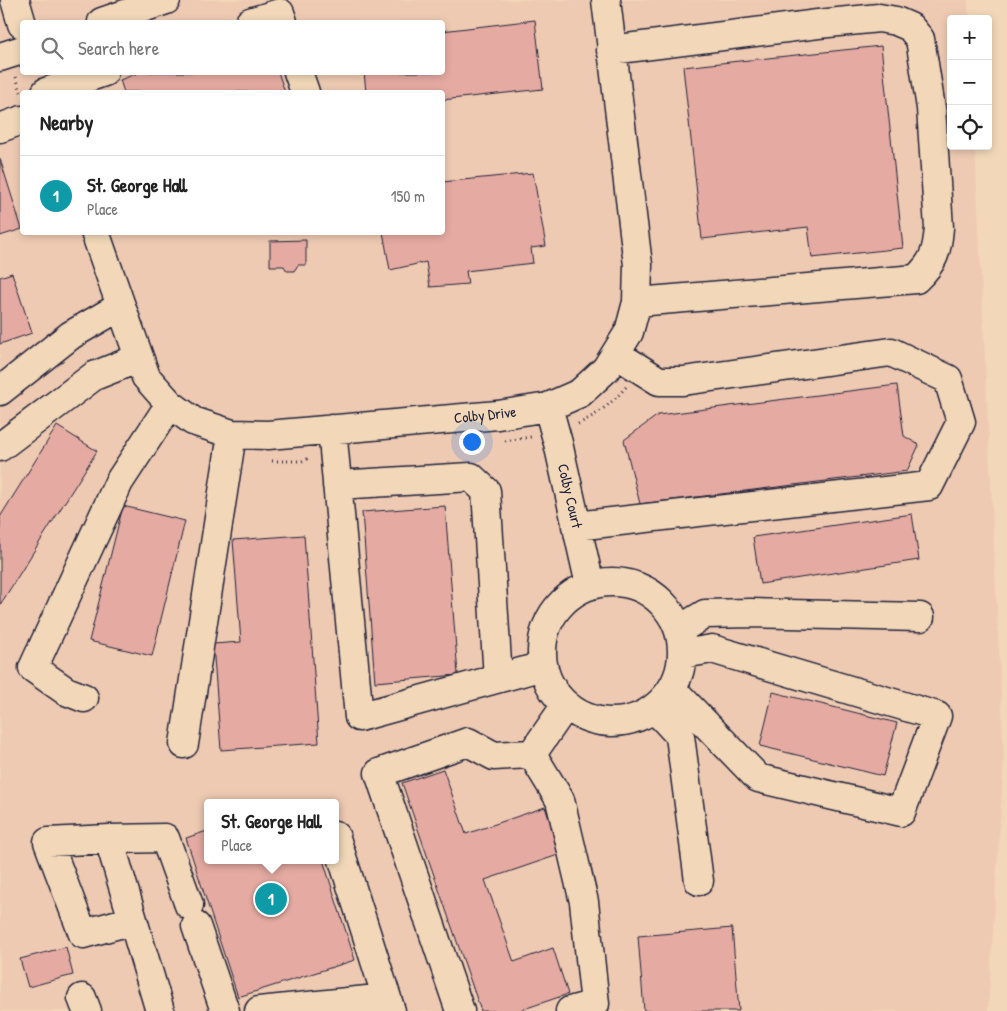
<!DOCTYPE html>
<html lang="en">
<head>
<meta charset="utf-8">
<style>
  :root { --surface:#fff; --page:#f6f6f6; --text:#222; --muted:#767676; --line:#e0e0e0; --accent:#0f766e }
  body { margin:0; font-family:"Patrick Hand",sans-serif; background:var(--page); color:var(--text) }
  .controls { position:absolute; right:15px; top:15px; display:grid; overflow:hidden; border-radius:5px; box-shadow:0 2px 8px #0003 }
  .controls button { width:45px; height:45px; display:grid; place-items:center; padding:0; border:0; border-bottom:1px solid var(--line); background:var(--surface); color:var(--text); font:25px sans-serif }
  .you { position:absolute; left:471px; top:441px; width:18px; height:18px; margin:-12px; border:4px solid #fff; border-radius:50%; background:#1a73e8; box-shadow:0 0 0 8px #1a73e833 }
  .badge { display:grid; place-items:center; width:32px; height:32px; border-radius:50%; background:var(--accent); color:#fff; font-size:16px; font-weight:700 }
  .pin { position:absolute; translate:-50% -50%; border:2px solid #fff; box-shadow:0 1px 5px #0006 }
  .popup { position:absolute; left:204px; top:799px; width:135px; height:65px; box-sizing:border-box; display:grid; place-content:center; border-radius:5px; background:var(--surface); filter:drop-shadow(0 1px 4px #0005); font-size:16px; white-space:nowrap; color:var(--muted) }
  .popup b { font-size:19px; color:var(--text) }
  .popup::after { content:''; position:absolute; left:50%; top:100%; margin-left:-10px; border:10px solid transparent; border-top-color:var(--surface) }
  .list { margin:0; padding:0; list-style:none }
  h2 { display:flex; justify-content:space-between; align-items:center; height:65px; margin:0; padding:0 20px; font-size:21px }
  h2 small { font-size:16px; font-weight:400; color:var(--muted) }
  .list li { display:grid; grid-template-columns:32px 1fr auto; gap:15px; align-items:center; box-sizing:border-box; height:80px; padding:0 20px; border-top:1px solid var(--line) }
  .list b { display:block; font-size:19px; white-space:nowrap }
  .list p { margin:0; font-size:16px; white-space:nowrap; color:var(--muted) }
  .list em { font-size:16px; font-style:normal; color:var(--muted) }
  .icon { flex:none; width:28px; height:28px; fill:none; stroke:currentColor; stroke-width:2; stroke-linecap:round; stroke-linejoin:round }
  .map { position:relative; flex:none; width:1007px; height:1011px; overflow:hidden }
  .search { position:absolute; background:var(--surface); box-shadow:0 2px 8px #0003; left:20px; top:20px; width:425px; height:55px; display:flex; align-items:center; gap:12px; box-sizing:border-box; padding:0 18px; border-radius:5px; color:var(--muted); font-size:19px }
  .panel { position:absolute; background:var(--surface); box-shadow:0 2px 8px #0003; left:20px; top:90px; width:425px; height:145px; border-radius:5px }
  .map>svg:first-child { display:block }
  .built { fill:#eecab2; fill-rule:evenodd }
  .building { fill:#e5aba2; stroke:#22223b }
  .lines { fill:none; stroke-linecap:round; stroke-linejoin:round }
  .minor-casing { stroke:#22223b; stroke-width:31 }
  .path { stroke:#22223b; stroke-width:3; stroke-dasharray:1 4; stroke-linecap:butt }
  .minor { stroke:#f2d8b9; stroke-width:28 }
  .labels { text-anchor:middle; stroke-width:4; stroke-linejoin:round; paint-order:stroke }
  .street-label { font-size:15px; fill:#22223b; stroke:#f2d8b9 }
</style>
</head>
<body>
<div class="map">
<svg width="1007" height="1011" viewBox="0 0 1007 1011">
  <rect width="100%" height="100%" fill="#f2d8b9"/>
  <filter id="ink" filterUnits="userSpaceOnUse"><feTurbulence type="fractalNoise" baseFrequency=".02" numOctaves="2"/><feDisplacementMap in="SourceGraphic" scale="10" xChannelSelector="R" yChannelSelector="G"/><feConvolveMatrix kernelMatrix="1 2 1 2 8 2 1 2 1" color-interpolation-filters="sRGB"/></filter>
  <g filter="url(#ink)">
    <path class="built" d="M0,0H968L969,19H951V146H975L1004,759L988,1011H0ZM22,22H442V72H22ZM22,92H442V232H22ZM207,803H335V860H207Z"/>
    <path class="building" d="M535,20L543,89L442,100V92H366L364,72H442V31Z
      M881,46L903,248L812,258L808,227L702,239L683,67Z
      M140,72H278L285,92H124L120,80Z
      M0,159L22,229L0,236Z
      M533,173L546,246L531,248L533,263L466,271L468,284L430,287L426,262L390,270L383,232H442V182Z
      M306,240V265H298L294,271H287L284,266H270V241Z
      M12,273L32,333L0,344V277Z
      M897,385L904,436L919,445L907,471L640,504L624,440L658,415Z
      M57,426L97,451L0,605V517Z
      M123,506L185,521L152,656L89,641Z
      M445,506L458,675L375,682L362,512Z
      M912,514L919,560L760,584L753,537Z
      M304,535L319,743L221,750L213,644L241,642L233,540Z
      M773,692L897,723L883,776L760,746Z
      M443,769L466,834L545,807L561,854L485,880L514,962L553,948L568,994L518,1011H481L402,783Z
      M207,831V860H323L355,960L238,997L186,838Z
      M732,928L739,1011H644L638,936Z
      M66,947L73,975L28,987L20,959Z"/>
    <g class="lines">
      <defs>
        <path id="minor" d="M15,0L22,24
          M102,22L166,0
          M250,22L280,13L283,22
          M611,50L818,24L879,18L896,21L910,27L920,39L931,108L939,228C937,252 934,262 916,279L637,302
          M0,57L22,50
          M298,72L305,92
          M46,92L104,72
          M0,128L22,120
          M95,232L146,377L170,404L193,421L232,434L268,435L498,415L548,407L580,393L606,369L629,332L637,302L638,265L606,0
          M0,391L71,335L121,306
          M548,407L558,443L590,585
          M332,429L359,717L543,666
          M0,447L94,376L139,358
          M337,485L471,477L486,491L498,678
          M576,526L929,486L961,422L948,379L891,352L683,381H659L616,354
          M542 652a70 70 0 1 1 140 0a70 70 0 1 1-140 0Z
          M679,630L705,614L750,613L920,617
          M672,689L758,778L901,812L937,716L712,649L683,654
          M84,698L66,691L33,668L119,482L170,404
          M654,708L680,736L699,881
          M184,744L232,434
          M532,754L560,800L584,902L595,1004L570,1011
          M532,754L566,705
          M335,835L391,1011
          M109,839L48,842L83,934L133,920
          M196,926L225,1011
          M82,998L87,1011
          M160,1011L109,839L165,838L189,905
          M259,1011L387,998
          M460,1011L379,773L468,742L494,756L532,754"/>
      </defs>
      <use href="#minor" class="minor-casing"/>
      <path class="path" d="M16,77L21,92
        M578,424C597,415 612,403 626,387
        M505,441L531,437
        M272,461H302L310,458"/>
      <use href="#minor" class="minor"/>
    </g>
  </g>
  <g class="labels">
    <g class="street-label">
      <text transform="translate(485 415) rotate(-6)" y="5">Colby Drive</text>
      <text transform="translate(570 496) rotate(77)" y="5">Colby Court</text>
    </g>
  </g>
</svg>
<div class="controls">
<button>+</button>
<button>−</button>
<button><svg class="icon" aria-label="locate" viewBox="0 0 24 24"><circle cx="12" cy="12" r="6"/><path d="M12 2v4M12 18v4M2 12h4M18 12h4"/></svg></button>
</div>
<div class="you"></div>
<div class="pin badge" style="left:271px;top:899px;background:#0f9aa8">1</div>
<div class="popup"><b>St. George Hall</b>Place</div>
<div class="search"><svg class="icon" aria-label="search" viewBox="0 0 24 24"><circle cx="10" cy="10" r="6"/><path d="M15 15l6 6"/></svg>Search here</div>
<section class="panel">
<h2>Nearby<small></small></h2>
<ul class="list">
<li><span class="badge" style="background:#0f9aa8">1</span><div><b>St. George Hall</b><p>Place</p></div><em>150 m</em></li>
</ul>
</section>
</div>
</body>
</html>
